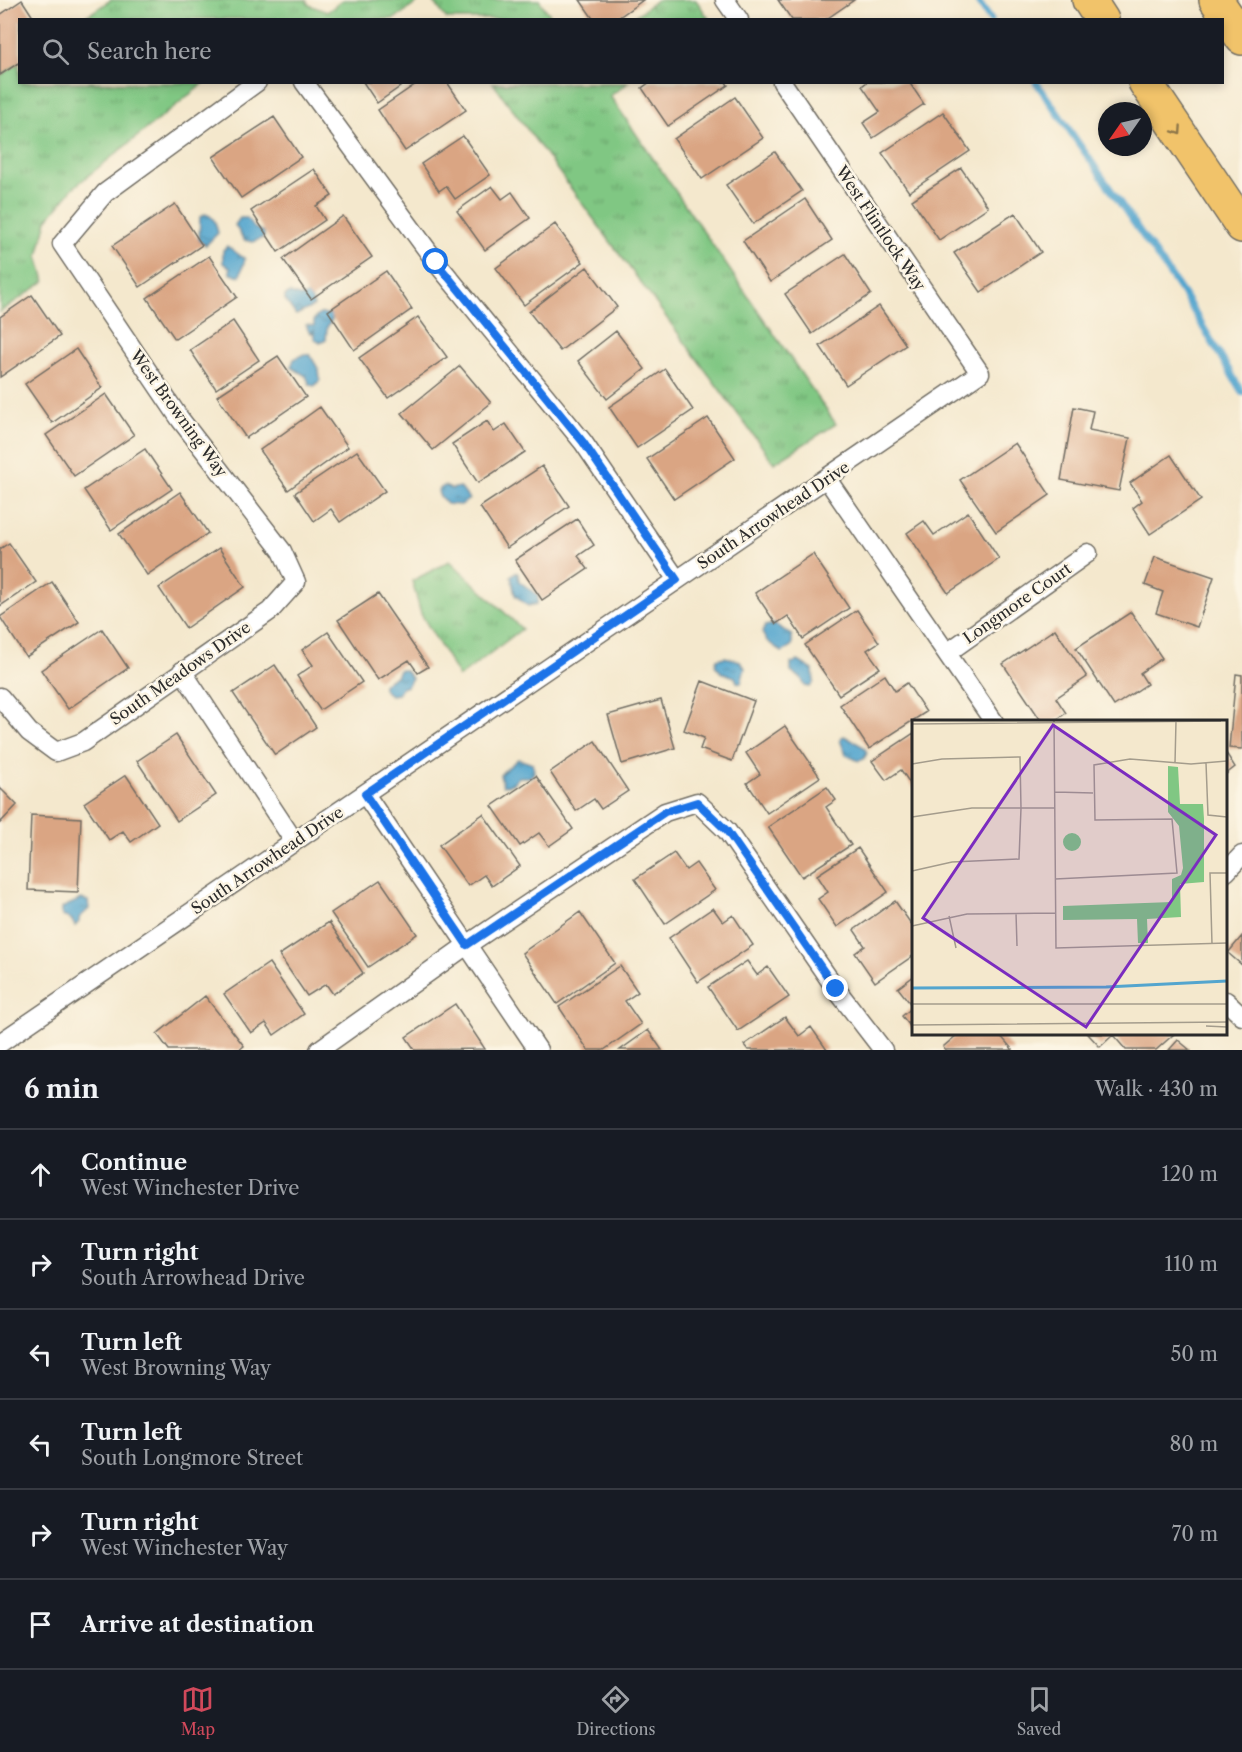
<!DOCTYPE html>
<html lang="en">
<head>
<meta charset="utf-8">
<style>
  :root { --surface:#171b24; --page:#242831; --text:#f1f3f6; --muted:#9ea1a6; --line:#363941; --accent:#d1495b }
  body { margin:0; font-family:"Libre Caslon Text",serif; background:var(--page); color:var(--text) }
  .compass { position:absolute; left:1098px; top:102px; width:54px; height:54px; border-radius:50%; background:var(--surface); box-shadow:0 3px 9px #0003; rotate:236deg }
  .stop { position:absolute; width:18px; height:18px; margin:-14px; border:4px solid #1a73e8; border-radius:50%; background:#fff }
  .stop.end { background:#1a73e8; border-color:#fff; box-shadow:0 2px 6px #0008 }
  .list { margin:0; padding:0; list-style:none }
  h2 { display:flex; justify-content:space-between; align-items:center; height:78px; margin:0; padding:0 24px; font-size:26px }
  h2 small { font-size:20px; font-weight:400; color:var(--muted) }
  .list li { display:grid; grid-template-columns:39px 1fr auto; gap:18px; align-items:center; box-sizing:border-box; height:90px; padding:0 24px; border-top:2px solid var(--line) }
  .list b { display:block; font-size:22px; white-space:nowrap }
  .list p { margin:0; font-size:20px; white-space:nowrap; color:var(--muted) }
  .list em { font-size:20px; font-style:normal; color:var(--muted) }
  .icon { flex:none; width:33px; height:33px; fill:none; stroke:currentColor; stroke-width:2; stroke-linecap:round; stroke-linejoin:round }
  .map { position:relative; flex:none; width:1242px; height:1050px; overflow:hidden }
  .search { position:absolute; background:var(--surface); box-shadow:0 3px 9px #0003; left:18px; right:18px; top:18px; height:66px; display:flex; align-items:center; gap:15px; box-sizing:border-box; padding:0 21px; border-radius:0px; color:var(--muted); font-size:22px }
  .sheet { height:618px; background:var(--surface) }
  nav { display:flex; justify-content:space-around; align-items:center; box-sizing:border-box; height:84px; border-top:2px solid var(--line); background:var(--surface); font-size:16px; color:var(--muted) }
  nav a { display:grid; justify-items:center; gap:3px }
  nav .on { color:var(--accent) }
  .map>svg:first-child { display:block }
  .park { fill:url(#park-tufts); stroke:#567957; stroke-width:1.5 }
  .water { fill:url(#water-ripples); stroke:#3f687c; stroke-width:1.5 }
  .lines { fill:none; stroke-linecap:round; stroke-linejoin:round }
  .stream { stroke:#53a5ce; stroke-width:7 }
  .building { fill:#daa583 }
  .minor-casing { stroke:#716d64; stroke-width:21 }
  .motorway-casing { stroke:#716d64; stroke-width:36 }
  .minor { stroke:#fff; stroke-width:18 }
  .motorway { stroke:#f1c36a; stroke-width:33 }
  .oneway { stroke:#8e774a }
  .route { stroke:#1a73e8; stroke-width:8 }
  .labels { text-anchor:middle; stroke-width:5; stroke-linejoin:round; paint-order:stroke }
  .street-label { font-size:16px; fill:#2b2b2b; stroke:#fcf5e5 }
  .inset-river { fill:none; stroke:#53a5ce; stroke-width:3 }
  .inset-road { fill:none; stroke:#a49c8c; stroke-width:1.5 }
  .view { fill:#7b2cbf; fill-opacity:0.15; stroke:#7b2cbf; stroke-width:3 }
  .inset-edge { fill:none; stroke:#2b2b2b; stroke-width:3 }
</style>
</head>
<body>
<div class="map">
<svg width="1242" height="1050" viewBox="0 0 1242 1050">
  <defs>
    <pattern id="park-tufts" width="24" height="20" patternUnits="userSpaceOnUse" patternTransform="scale(1.5)"><rect width="24" height="20" fill="#80c783"/><path d="M3 7l-1-3M5 7V3M7 7l1-3M15 17l-1-3M17 17v-4M19 17l1-3" fill="none" stroke="#69a26b"/></pattern>
    <pattern id="water-ripples" width="26" height="14" patternUnits="userSpaceOnUse" patternTransform="scale(1.5)"><rect width="26" height="14" fill="#53a5ce"/><path d="M2 4q2-2 4 0t4 0M15 11q2-2 4 0t4 0" fill="none" stroke="#4587a7"/></pattern>
  </defs>
  <rect width="100%" height="100%" fill="#fcf5e5"/>
  <filter id="ink" filterUnits="userSpaceOnUse"><feTurbulence type="fractalNoise" baseFrequency=".0167" numOctaves="2"/><feDisplacementMap in="SourceGraphic" scale="12" xChannelSelector="R" yChannelSelector="G"/><feConvolveMatrix kernelMatrix="1 2 1 2 8 2 1 2 1" color-interpolation-filters="sRGB"/></filter>
  <filter id="wash" filterUnits="userSpaceOnUse"><feTurbulence type="fractalNoise" baseFrequency=".008" numOctaves="4" result="noise"/><feDisplacementMap in="SourceGraphic" scale="24" xChannelSelector="R" yChannelSelector="G"/><feGaussianBlur stdDeviation="1.35" result="paint"/><feColorMatrix in="noise" values="0 0 0 0 0 0 0 0 0 0 0 0 0 0 0 0 0 1.4 0 .05"/><feComposite in="paint" operator="in"/></filter>
  <g filter="url(#wash)">
    <rect width="100%" height="100%" fill="#f4e8cd"/>
    <path class="park" d="M111,0H306L309,5L327,12L343,0H421L394,19H82Z
      M432,0H539L553,19H447Z
      M657,0H696L709,19H631Z
      M19,63L20,82L204,83L73,188L47,220L38,256L45,281L0,312V76Z
      M493,83H628L610,96L836,424L774,463Z
      M450,561L522,629L459,677L421,614L412,581Z"/>
    <path class="water" d="M205,214C215,216 216,225 218,233L206,245L199,241L200,217Z
      M240,218H247L254,228L264,232V237L253,242L244,240L235,225Z
      M227,246L245,259L240,276L230,274V268L223,263V250Z
      M290,293L302,297L309,294L314,306L296,315L285,300V296Z
      M320,314H331L333,318L327,327L326,340L320,343L314,338V330L312,333L309,332L306,325L314,326V319Z
      M304,354L310,355L319,370L320,380L315,386L310,385L306,376L291,367L294,359Z
      M444,486L451,489L460,487L469,499L461,505L447,504L439,495L438,490Z
      M515,572L518,573L519,581L538,596L537,604L528,606L515,595L511,576Z
      M774,624L792,635V645L782,652L767,641L762,633L765,626Z
      M725,657L740,661L745,668L741,683L737,682L735,677L721,672L715,665L717,659Z
      M798,661L813,670L814,682L810,687L805,686L801,678L791,672V663Z
      M399,670H405L412,678L407,686L401,688L398,694L390,695L383,689V684L396,676Z
      M844,736L864,747L867,753L864,759L859,761L846,755L840,740Z
      M518,759L533,764L534,773L530,777H519L512,784L503,786L500,775C506,768 512,765 518,759Z
      M81,899L88,901L89,909L79,918V922L75,926L71,919L62,916V908Z"/>
    <g class="lines">
      <path class="stream" d="M977,0L991,20
        M1036,82L1184,295L1242,392"/>
    </g>
    <g id="blocks">
      <path class="building" d="M22,0L35,20H20V62L0,75V15Z
        M580,0H643L615,20H594Z
        M778,0H854L825,20H792Z
        M363,82H407L377,103Z
        M419,82H447L466,110L405,151L378,110Z
        M650,82H726L728,85L668,126L642,88Z
        M867,82H909L924,104L873,138L863,123L880,112L862,86Z
        M735,97L763,138L702,179L674,139Z
        M943,112L970,151L909,192L882,153Z
        M274,117L301,157L241,198L213,157Z
        M463,136L490,175L455,199L446,186L439,191L421,164Z
        M775,152L802,191L753,224L726,185Z
        M961,168L988,207L939,240L912,200Z
        M314,169L332,196L316,206L325,220L278,252L251,211Z
        M492,186L502,199L512,192L530,218L485,250L457,211Z
        M805,199L832,240L770,282L743,241Z
        M175,204L202,245L140,287L112,246Z
        M1015,213L1041,252L981,292L954,253Z
        M343,216L372,257L311,299L283,259Z
        M555,224L583,262L524,305L496,268Z
        M845,254L871,294L812,334L785,294Z
        M209,256L237,297L175,339L147,298Z
        M587,267L617,307L560,351L529,312Z
        M386,271L412,309L354,350L328,311Z
        M32,295L60,336L0,377V317Z
        M879,306L906,345L846,385L820,346Z
        M418,317L447,357L388,398L359,358Z
        M233,321L259,360L216,389L190,350Z
        M616,331L645,369L607,399L578,361Z
        M76,349L102,388L52,423L25,384Z
        M278,356L306,397L246,438L217,396Z
        M460,366L491,403L433,450L402,413Z
        M665,369L693,410L637,448L609,407Z
        M106,394L134,435L74,476L46,435Z
        M320,407L348,447L288,490L260,450Z
        M1074,407L1093,411L1089,430L1130,438L1119,491L1061,480Z
        M708,418L735,458L674,499L647,459Z
        M487,421L494,432L506,424L525,452L478,483L452,444Z
        M1015,443L1050,495L996,532L960,480Z
        M145,449L172,489L111,530L84,490Z
        M357,451L385,491L340,522L331,509L314,521L295,493Z
        M1171,455L1201,500L1150,534L1133,508L1142,501L1130,483Z
        M542,466L569,506L507,548L480,507Z
        M180,492L208,533L147,575L119,534Z
        M968,512L999,559L948,593L907,533L924,521L934,535Z
        M577,519L594,545L578,556L588,569L542,600L515,560Z
        M9,543L36,582L0,606V549Z
        M219,548L245,587L186,628L159,588Z
        M813,554L849,608L803,639L788,616L776,624L755,593Z
        M1155,557L1214,577L1197,627L1156,613L1163,592L1145,585Z
        M52,582L79,622L26,657L0,617Z
        M378,594L428,667L418,673L409,660L378,680L338,620Z
        M857,610L879,642L867,650L880,668L839,695L805,645Z
        M1131,612L1162,658L1140,673L1147,684L1114,706L1076,648Z
        M102,629L128,668L68,709L41,670Z
        M1055,629L1087,677L1056,698L1066,713L1053,722H1042L1003,664Z
        M328,632L362,682L320,710L297,676L313,665L302,650Z
        M275,665L316,727L275,755L233,693Z
        M1236,674L1242,675V749L1229,748Z
        M885,675L895,691L907,683L926,712L869,749L840,705Z
        M702,681L754,701L732,761L700,749L704,738L684,730Z
        M661,700L675,748L622,764L608,715Z
        M785,726L820,777L767,813L747,783L760,774L746,753Z
        M914,733V789L901,770L886,780L872,761Z
        M176,735L216,795L177,821L137,761Z
        M595,741L628,791L601,809L594,799L576,811L550,772Z
        M1226,753L1235,767L1226,774Z
        M126,775L158,823L131,842L123,831L109,840L84,803Z
        M536,776L573,829L549,846L539,833L520,846L492,806Z
        M827,787L836,800L826,807L851,845L802,877L768,827Z
        M0,788L17,805L0,823Z
        M483,814L520,866L492,886L484,875L468,886L439,845Z
        M31,815L81,818L78,892L28,890Z
        M858,848L888,892L837,927L818,899L828,892L817,875Z
        M674,853L686,870L696,863L715,890L665,924L635,879Z
        M380,880L417,934L368,967L331,913Z
        M895,901L914,928V955L875,982L855,953L865,946L854,930Z
        M713,908L723,922L733,915L753,945L698,982L669,938Z
        M580,912L615,963L557,1004L522,953Z
        M329,922L363,973L333,994L326,984L307,996L279,955Z
        M1242,936V965L1228,953Z
        M747,961L757,975L768,967L789,997L738,1031L708,987Z
        M269,963L304,1014L274,1035L266,1023L251,1033L224,994Z
        M620,966L638,992L625,1001L641,1024L604,1050H588L559,1007Z
        M914,976V1031L902,1016L913,1007L898,988Z
        M205,996L244,1046L239,1050H169L157,1034Z
        M455,1004L485,1049L415,1050L406,1037Z
        M785,1017L799,1036L811,1027L827,1050H748L744,1045Z
        M648,1030L662,1050H620Z
        M958,1034H999L1013,1050H945L943,1047Z
        M1088,1034H1174L1156,1050H1126L1113,1035L1100,1047Z
        M1178,1040L1190,1050H1169Z"/>
    </g>
  </g>
  <g filter="url(#ink)">
    <use href="#blocks" fill-opacity="0" stroke="#716d64" stroke-width="1.5"/>
    <g class="lines">
      <defs>
        <path id="minor" d="M725,0L739,20
          M304,82L436,262L583,442L677,580
          M827,479L994,722
          M947,653L1088,553
          M182,671L294,841
          M0,697L29,732L56,752L83,742L270,611L296,582L282,551L180,419L62,244L105,193L257,82
          M365,794L538,1050
          M1226,872L1242,855
          M1226,1001L1242,1016
          M0,1043L980,373L782,82
          M319,1050L467,945L665,812L697,802L727,831L836,989L883,1050"/>
        <path id="motorway" d="M1089,0L1102,20
          M1216,0L1242,38
          M1145,82L1242,226"/>
      </defs>
      <use href="#minor" class="minor-casing"/>
      <use href="#motorway" class="motorway-casing"/>
      <use href="#minor" class="minor"/>
      <use href="#motorway" class="motorway"/>
    </g>
    <defs><path id="oneway-chevron" d="M-2-3.5L2.5 0L-2 3.5" fill="none" stroke-width="1.6" stroke-linecap="round" stroke-linejoin="round" transform="scale(1.5)"/></defs>
    <use class="oneway" href="#oneway-chevron" transform="translate(1178 131) rotate(56)"/>
  </g>
  <g class="lines" filter="url(#ink)">
    <path class="route" d="M436,262L583,442L677,580L365,794L467,945L665,812L697,802L727,831L836,989"/>
  </g>
  <g class="labels">
    <g class="street-label">
      <text transform="translate(881 228) rotate(56)" y="6">West Flintlock Way</text>
      <text transform="translate(179 413) rotate(54)" y="6">West Browning Way</text>
      <text transform="translate(773 515) rotate(-34)" y="6">South Arrowhead Drive</text>
      <text transform="translate(1017 603) rotate(-35)" y="6">Longmore Court</text>
      <text transform="translate(180 673) rotate(-35)" y="6">South Meadows Drive</text>
      <text transform="translate(267 860) rotate(-34)" y="6">South Arrowhead Drive</text>
    </g>
  </g>
  <g transform="translate(912 720)">
    <rect width="315" height="315" fill="#f4e8cd"/>
    <path d="M256,46L266,47L268,84H291L292,99V162L268,164L269,197L235,199L236,223H226L225,199L151,200V186L260,182V159L269,155L271,148L267,106L256,92ZM151 122a9 9 0 1 1 18 0a9 9 0 1 1-18 0Z" fill="#80c783"/>
    <path class="inset-river" d="M0,268L194,267L315,261"/>
    <path class="inset-road" d="M142,1L144,228L315,223M0,4L309,1M263,43L264,1M294,43L296,95L315,97M0,44L30,39L108,37L109,88L107,139L40,142L0,151M143,72L181,73M0,97L60,88H143M143,159L265,153L260,99L183,100L182,45L218,39L279,44L315,41M104,193L105,226M37,196L44,228M0,206L55,194L143,193M300,224L298,153H315M0,284H315M0,305L315,302M294,306L315,307"/>
    <path class="view" d="M141,5L304,115L174,307L11,198Z"/>
    <rect width="315" height="315" class="inset-edge"/>
  </g>
</svg>
<svg class="compass" viewBox="-18 -18 36 36"><path d="M0-13l5 13h-10z" fill="#e53935"/><path d="M0 13l5-13h-10z" fill="#9ea1a6"/></svg>
<div class="stop" style="left:436px;top:262px"></div>
<div class="stop end" style="left:836px;top:989px"></div>
<div class="search"><svg class="icon" aria-label="search" viewBox="0 0 24 24"><circle cx="10" cy="10" r="6"/><path d="M15 15l6 6"/></svg>Search here</div>
</div>
<section class="sheet">
<h2>6 min<small>Walk · 430 m</small></h2>
<ul class="list">
<li><svg class="icon" aria-label="ahead" viewBox="0 0 24 24"><path d="M12 20V5M6 11l6-6 6 6"/></svg><div><b>Continue</b><p>West Winchester Drive</p></div><em>120 m</em></li>
<li><svg class="icon" aria-label="right" viewBox="0 0 24 24"><path d="M7 20v-9h11M14 6l5 5-5 5"/></svg><div><b>Turn right</b><p>South Arrowhead Drive</p></div><em>110 m</em></li>
<li><svg class="icon" aria-label="left" viewBox="0 0 24 24"><path d="M17 20v-9H6M10 6l-5 5 5 5"/></svg><div><b>Turn left</b><p>West Browning Way</p></div><em>50 m</em></li>
<li><svg class="icon" aria-label="left" viewBox="0 0 24 24"><path d="M17 20v-9H6M10 6l-5 5 5 5"/></svg><div><b>Turn left</b><p>South Longmore Street</p></div><em>80 m</em></li>
<li><svg class="icon" aria-label="right" viewBox="0 0 24 24"><path d="M7 20v-9h11M14 6l5 5-5 5"/></svg><div><b>Turn right</b><p>West Winchester Way</p></div><em>70 m</em></li>
<li><svg class="icon" aria-label="arrive" viewBox="0 0 24 24"><path d="M6 21V4h12l-3 4 3 4H6"/></svg><div><b>Arrive at destination</b></div></li>
</ul>
</section>
<nav>
<a class="on"><svg class="icon" aria-label="map" viewBox="0 0 24 24"><path d="M3 6l6-2 6 2 6-2v14l-6 2-6-2-6 2zM9 4v14M15 6v14"/></svg>Map</a>
<a><svg class="icon" aria-label="directions" viewBox="0 0 24 24"><path d="M12 3l9 9-9 9-9-9zM9 14v-3h6M13 9l2 2-2 2"/></svg>Directions</a>
<a><svg class="icon" aria-label="saved" viewBox="0 0 24 24"><path d="M7 4h10v16l-5-4-5 4z"/></svg>Saved</a>
</nav>
</body>
</html>
